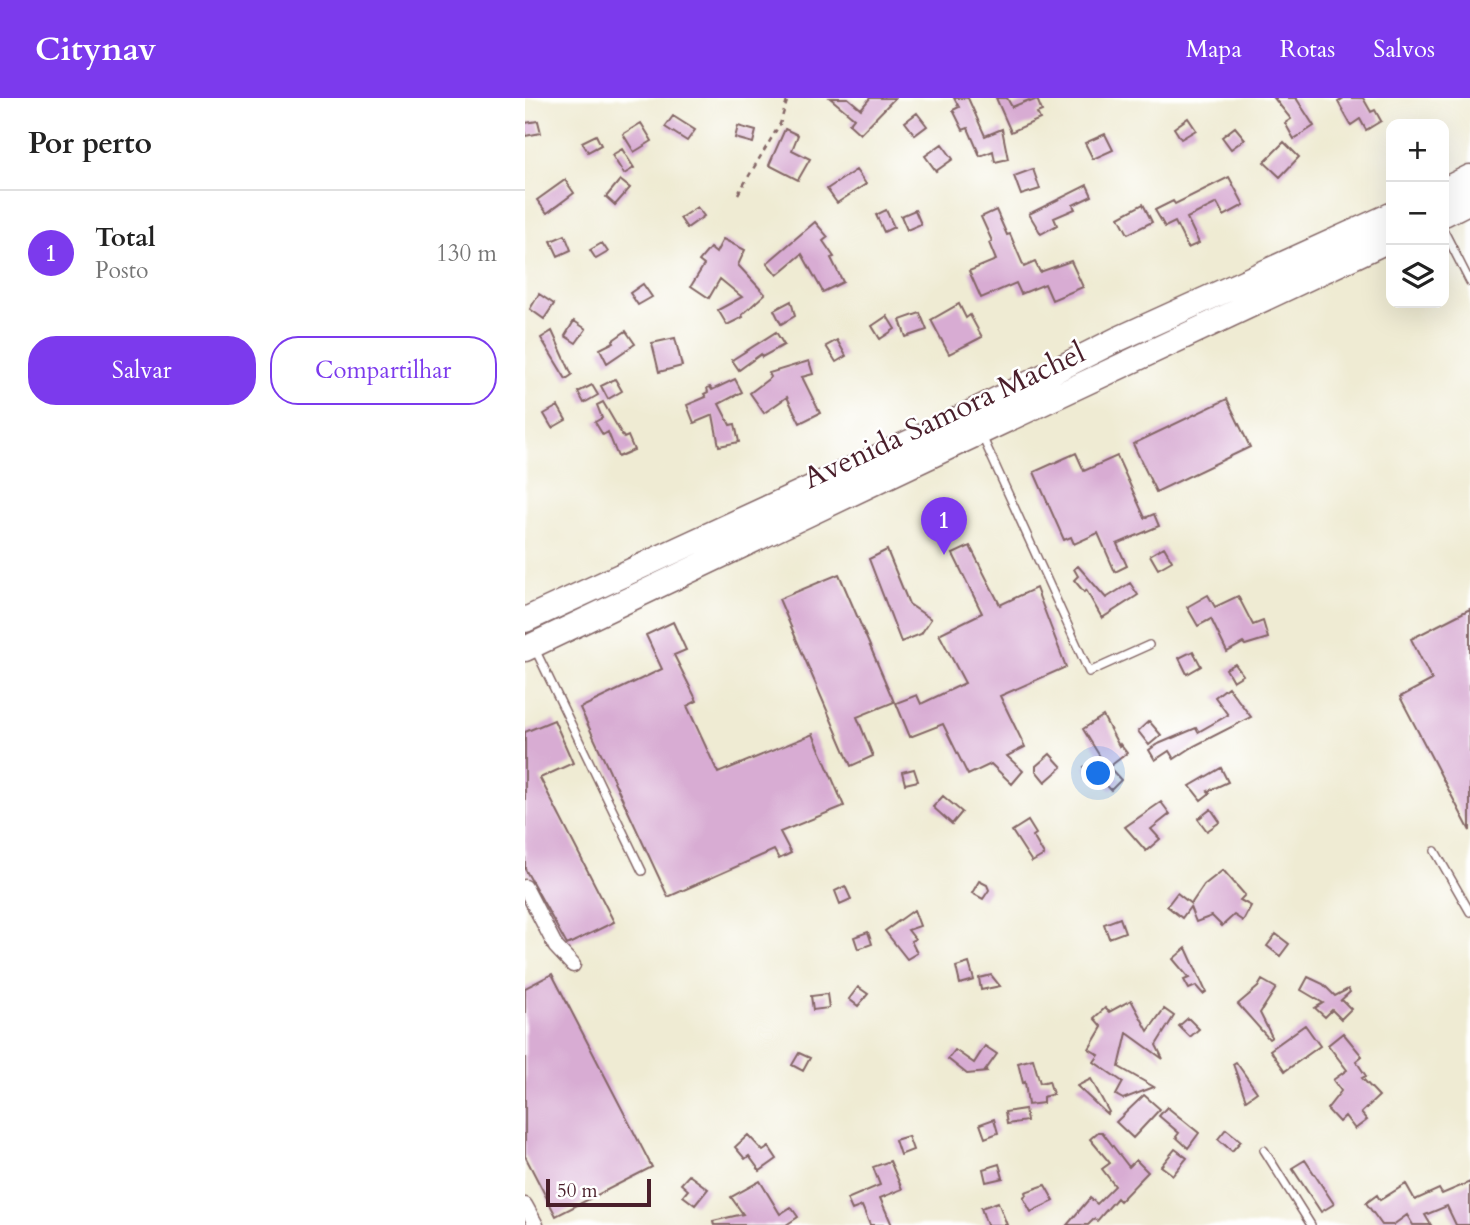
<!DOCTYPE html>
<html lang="pt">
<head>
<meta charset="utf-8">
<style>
  :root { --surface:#fff; --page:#f6f6f6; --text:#222; --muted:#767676; --line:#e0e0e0; --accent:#7c3aed }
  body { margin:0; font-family:Cardo,serif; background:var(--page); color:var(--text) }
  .controls { position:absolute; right:21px; top:21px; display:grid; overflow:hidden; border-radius:14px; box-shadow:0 7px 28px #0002 }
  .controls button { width:63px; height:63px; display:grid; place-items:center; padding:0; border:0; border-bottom:2px solid var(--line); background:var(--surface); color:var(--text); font:35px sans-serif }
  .scale { position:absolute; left:21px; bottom:18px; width:105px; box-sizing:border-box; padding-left:7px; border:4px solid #4a1f2b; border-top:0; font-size:19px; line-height:24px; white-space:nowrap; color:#4a1f2b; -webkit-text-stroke:5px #fff; paint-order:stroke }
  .you { position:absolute; left:574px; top:676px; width:24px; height:24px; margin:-18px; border:5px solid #fff; border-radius:50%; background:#1a73e8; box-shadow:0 0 0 10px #1a73e833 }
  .badge { display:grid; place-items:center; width:46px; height:46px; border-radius:50%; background:var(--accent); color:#fff; font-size:23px; font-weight:700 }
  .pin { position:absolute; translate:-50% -58px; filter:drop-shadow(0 2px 4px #0008) }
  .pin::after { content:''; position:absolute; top:37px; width:24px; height:21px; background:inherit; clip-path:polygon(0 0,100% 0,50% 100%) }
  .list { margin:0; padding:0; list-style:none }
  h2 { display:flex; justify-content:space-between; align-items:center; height:91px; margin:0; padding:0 28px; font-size:30px }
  h2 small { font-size:23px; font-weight:400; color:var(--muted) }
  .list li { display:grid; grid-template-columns:46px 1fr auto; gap:21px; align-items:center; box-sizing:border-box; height:126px; padding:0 28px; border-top:2px solid var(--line) }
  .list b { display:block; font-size:26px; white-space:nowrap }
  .list p { margin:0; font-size:23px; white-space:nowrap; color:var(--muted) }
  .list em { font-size:23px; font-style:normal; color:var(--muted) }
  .actions { display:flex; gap:14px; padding:21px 28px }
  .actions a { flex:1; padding:16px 0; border:2px solid var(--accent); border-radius:28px; text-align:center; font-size:24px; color:var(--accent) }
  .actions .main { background:var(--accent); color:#fff }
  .icon { flex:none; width:38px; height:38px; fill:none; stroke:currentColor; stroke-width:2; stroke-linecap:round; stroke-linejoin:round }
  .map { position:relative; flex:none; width:945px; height:1127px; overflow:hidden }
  header { display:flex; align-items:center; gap:42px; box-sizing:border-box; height:98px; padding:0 35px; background:var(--accent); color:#fff }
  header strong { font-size:33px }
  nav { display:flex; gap:38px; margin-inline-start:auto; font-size:24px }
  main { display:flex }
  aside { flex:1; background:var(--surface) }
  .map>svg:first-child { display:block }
  .building { fill:#d8acd3 }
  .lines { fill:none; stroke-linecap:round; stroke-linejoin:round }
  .lane-casing { stroke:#846666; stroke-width:10 }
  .street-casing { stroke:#846666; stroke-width:17 }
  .highway-casing { stroke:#846666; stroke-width:27 }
  .path { stroke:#846666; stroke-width:2.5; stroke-dasharray:5 5; stroke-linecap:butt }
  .lane { stroke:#fff; stroke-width:7 }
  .street { stroke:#fff; stroke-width:14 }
  .highway { stroke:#fff; stroke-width:24 }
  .labels { text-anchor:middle; stroke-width:5; stroke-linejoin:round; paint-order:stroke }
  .street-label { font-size:30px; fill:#4a1f2b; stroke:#fff }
</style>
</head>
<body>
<header>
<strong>Citynav</strong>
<nav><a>Mapa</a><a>Rotas</a><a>Salvos</a></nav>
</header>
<main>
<aside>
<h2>Por perto<small></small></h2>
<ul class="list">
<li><span class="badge">1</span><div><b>Total</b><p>Posto</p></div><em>130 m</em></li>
</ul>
<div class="actions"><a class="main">Salvar</a><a>Compartilhar</a></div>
</aside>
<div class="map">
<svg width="945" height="1127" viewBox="0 0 945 1127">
  <rect width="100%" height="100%" fill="#fff"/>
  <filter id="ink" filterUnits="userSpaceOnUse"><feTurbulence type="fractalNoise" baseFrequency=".0143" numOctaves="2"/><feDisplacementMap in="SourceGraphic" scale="14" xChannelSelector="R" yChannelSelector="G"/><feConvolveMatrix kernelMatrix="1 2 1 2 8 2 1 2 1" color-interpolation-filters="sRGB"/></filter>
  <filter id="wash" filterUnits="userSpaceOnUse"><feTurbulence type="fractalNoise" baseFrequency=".00686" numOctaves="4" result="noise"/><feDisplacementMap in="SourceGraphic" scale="28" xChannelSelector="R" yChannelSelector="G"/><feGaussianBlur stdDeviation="1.57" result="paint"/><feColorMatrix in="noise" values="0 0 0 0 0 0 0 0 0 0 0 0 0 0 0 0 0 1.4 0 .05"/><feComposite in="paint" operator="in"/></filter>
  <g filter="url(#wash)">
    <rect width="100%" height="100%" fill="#efebd3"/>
    <g id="blocks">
      <path class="building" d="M305,0H323L336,11L345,0H370L335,36L324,26L329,20Z
        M429,0H443L460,38L477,31L483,61L470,64L468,53L455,58L443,30L438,32L428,12L434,9Z
        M471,0H482L487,9L504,2L505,4L512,1L517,13L512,15L515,21L486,34Z
        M749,0H771L789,28L769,41L760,25L766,21Z
        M819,0H838L846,14L850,12L856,23L841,32L835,21L826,27L813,4Z
        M392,15L402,28L390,37L380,24Z
        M148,18L170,32L162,43L140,29Z
        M663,20L671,32L656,41L649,30Z
        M13,23L16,35L0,38V25Z
        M116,25L127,43L109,54L98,36Z
        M213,28L231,33L228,45L210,40Z
        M710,29L720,41L706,51L697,39Z
        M260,31L273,37L267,52L285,61L273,82L244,67Z
        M580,36L588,52L568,61L560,45Z
        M71,37L76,47L63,54L57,44Z
        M759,44L774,59L755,79L739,64Z
        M417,46L428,61L411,73L400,58Z
        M97,51L109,70L99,76L87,57Z
        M508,71L515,91L496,97L489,78Z
        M331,72L341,86L312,105L302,91Z
        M704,79L719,107L699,118L692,105L662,120L674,145L663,150L650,124L640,129L630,112L648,103L650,106Z
        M40,82L49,95L22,115L12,102Z
        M95,82L105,90L90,107L81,99Z
        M562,87L567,98L548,107L550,111L529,120L532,127L516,136L504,116Z
        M618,106L627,124L603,136L594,119Z
        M172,109L179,118L162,130L155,120Z
        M361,112L369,129L359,134L351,117Z
        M390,112L396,126L382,132L376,118Z
        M471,112L482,137L485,136L499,169L510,164L515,174L546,163L558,189L527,202L520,186L496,196L491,185L456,200L444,173L471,162L464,145L467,143L456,119Z
        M290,124L303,139L298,143L309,159L306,160L318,184L298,194L277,156L252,177L242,165Z
        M40,137L46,152L33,158L26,143Z
        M198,141L220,152L213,167L240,196L217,217L218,219L202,227L193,212L217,199L195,181L184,200L166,188L179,167L174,163L185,150L191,155Z
        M77,145L83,154L71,161L65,152Z
        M118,186L127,199L113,207L105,195Z
        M14,196L29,206L19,221L5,211Z
        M266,203L270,218L256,226L249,212Z
        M434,206L441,220L445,217L457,239L424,256L406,222Z
        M395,215L402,232L381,239L375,222Z
        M362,218L370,231L355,241L347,228Z
        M49,223L61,231L51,245L40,238Z
        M27,233L47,277L41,281L16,240Z
        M101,233L110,246L82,265L75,251L89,244L88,242Z
        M251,234L259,247L237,259L236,256L214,272L207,262Z
        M150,240L157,268L134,274L127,245Z
        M312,242L321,258L311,264L301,248Z
        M284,263L288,276L277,279L295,315L275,325L262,299L239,315L225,295L246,279L244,275Z
        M90,281L97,293L83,301L76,288Z
        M210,281L217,294L194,306L205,327L210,326L214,344L194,348L188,317L169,325L162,307L181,299L179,296L183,294L182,290L185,289L187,292Z
        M67,287L73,297L59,305L53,294Z
        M702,301L725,349L631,394L608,346Z
        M78,304L99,340L103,338L109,352L93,359L83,334L78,337L70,324L77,320L72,307Z
        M33,308L41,322L27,330L19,316Z
        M551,355L559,373L592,358L620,420L629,416L634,428L592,446L602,468L590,474L573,435L549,446L546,439L539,442L509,374Z
        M445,448L475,507L511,490L541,569L475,598L500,649L482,658L498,673L487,686L466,666L443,677L418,626L385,639L371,605L392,597L396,606L440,585L414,536L457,515L428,456Z
        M639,449L647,463L633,471L625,457Z
        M362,452L384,506L406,521L396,536L376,544L344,461Z
        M553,468L581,500L605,485L613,497L577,520L561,492L559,494L549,482L553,478L549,471Z
        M314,476L369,604L332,619L348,658L326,668L254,501Z
        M683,497L690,509L713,498L728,527L738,523L743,540L720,547L718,545L702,554L686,521L673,528L662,509Z
        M945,511V733L875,599L907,582L886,541Z
        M148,524L161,552L149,557L172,603L162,608L193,675L288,636L319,708L255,734L266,755L254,761L249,752L143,799L55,610L137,571L121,537Z
        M668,553L676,568L662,576L654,560Z
        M710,566L718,577L708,583L701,571Z
        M703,589L726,619L669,648L649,661L644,653L630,662L624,652L631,647L671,630L673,634L703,617L690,599Z
        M578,618L594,648L595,646L602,655L584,669L596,682L586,692L571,676L565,679L559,669L576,660L558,631Z
        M29,622L48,665L15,680L89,824L42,847L0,771V634Z
        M624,623L636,637L624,647L613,633Z
        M525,656L537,669L520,684L511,673V668Z
        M696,670L703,684L683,693L685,695L676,702L665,688Z
        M389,671L393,683L380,686L377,674Z
        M418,698L437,714L427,726L408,709Z
        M636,704L645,716L626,731L635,741L621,753L600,729Z
        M686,711L695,724L682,733L673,721Z
        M503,723L511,736L508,738L519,757L507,764L487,733Z
        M698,772L720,797L715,802L726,808L718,823L709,817L697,828L687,818L671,824L665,809L657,820L642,808L652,795L666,806L679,787Z
        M454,783L462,787L464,792L458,801L447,795Z
        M320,788L326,801L315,806L310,793Z
        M389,812L395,828L383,832L390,841L386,843L392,855L382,861L360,833Z
        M595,820L600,834L584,840L579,826Z
        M343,834L347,846L333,851L329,839Z
        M751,836L764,846L755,858L742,848Z
        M661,850L681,894L678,896L671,888L664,891L659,882L664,880L648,861Z
        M444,865L449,882L435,886L431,869Z
        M27,876L127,1069L31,1118L0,1058V890Z
        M466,877L475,888L456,892L454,880Z
        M783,879L798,886L810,898L823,891L825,894L815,903L817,902L826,911L816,921L807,912L800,919L790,910L798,905L776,892Z
        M737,882L751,890L735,915L747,939L744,941L713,906L733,889Z
        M333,889L343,896L333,908L324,901Z
        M302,896L304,910L288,912L286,898Z
        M606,902L623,933L639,911L649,918L631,947L638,961L602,935L594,969L629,989L598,1001L591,997L598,984L569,964L574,957L564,951L577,929L569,920L580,910L584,914Z
        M663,920L674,931L665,939L654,928Z
        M780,927L795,948L760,973L745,952Z
        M818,935L837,958L831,963L841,978L837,980L854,998L836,1015L842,1022L830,1031L820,1018L814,1024L802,1011L816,993L808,982L822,972L803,947Z
        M460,948L472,956L460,973L463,974L442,976L423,961L430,952L449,965Z
        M274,955L285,960L278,973L267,967Z
        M508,961L515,985L524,983L528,996L518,999V1005L503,1007L500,984L498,985L493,965Z
        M711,964L732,994L721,1002L708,966Z
        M566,981L584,1014L582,1016L552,988Z
        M619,997L635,1011L608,1040L591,1024Z
        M642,1009L674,1035L663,1050L651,1039L654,1035L634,1018Z
        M500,1011L502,1023L482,1026L480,1014Z
        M469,1021L473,1035L460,1040L455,1026Z
        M701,1031L716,1043L707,1053L693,1041Z
        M573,1034H577L604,1069L611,1062L623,1074L595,1103L592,1100L572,1123L569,1121L563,1127H542L565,1100L572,1106L590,1088L577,1071L585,1065L565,1041Z
        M223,1037L238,1053L244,1049L252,1061L235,1073L224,1058L220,1061L210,1049Z
        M383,1038L388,1052L375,1057L370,1042Z
        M650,1051L662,1060L648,1077L636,1068Z
        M780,1062L809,1106L796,1114L767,1070Z
        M365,1063L377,1091L355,1100L367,1127H345L337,1108L327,1112L322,1101L355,1087L348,1069Z
        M474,1066L478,1080L461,1084L458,1071Z
        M164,1077L183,1091L170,1107L158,1098L163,1092L156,1086Z
        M235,1083L255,1116L266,1109L273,1119L261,1127H189L188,1123L218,1116L206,1099Z
        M945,1084V1127H931L922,1108L900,1117L906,1127H888L882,1117L868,1127H857L841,1105L852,1097L855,1102L881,1086L890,1102L914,1091L917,1096Z
        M520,1087L529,1103L506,1114L498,1099L501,1097L500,1094Z
        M473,1104L482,1127H462L456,1110Z"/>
    </g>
  </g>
  <g filter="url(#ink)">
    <use href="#blocks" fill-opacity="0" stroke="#846666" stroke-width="2"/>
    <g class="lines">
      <defs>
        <path id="lane" d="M919,133L945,184
          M457,338L564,574L624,547
          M10,551L117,773
          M910,753L945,814
          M739,1052L786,1127"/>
        <path id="street" d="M0,789L31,849L48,867
          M0,1107L11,1127"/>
        <path id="highway" d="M919,92L945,79
          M919,116L945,103
          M0,522L409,333L591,242L866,117
          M0,551L426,348L866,141"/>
      </defs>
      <use href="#lane" class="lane-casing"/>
      <use href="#street" class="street-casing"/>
      <use href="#highway" class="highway-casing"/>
      <path class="path" d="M213,96L255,26L263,0"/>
      <use href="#lane" class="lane"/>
      <use href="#street" class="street"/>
      <use href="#highway" class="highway"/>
    </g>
  </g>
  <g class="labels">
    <g class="street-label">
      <text transform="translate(419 317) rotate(-25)" y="10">Avenida Samora Machel</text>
    </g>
  </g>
</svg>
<div class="controls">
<button>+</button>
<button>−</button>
<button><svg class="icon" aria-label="layers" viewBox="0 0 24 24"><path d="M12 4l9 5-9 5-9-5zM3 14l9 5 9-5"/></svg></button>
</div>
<div class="scale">50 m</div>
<div class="you"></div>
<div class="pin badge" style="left:419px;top:457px">1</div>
</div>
</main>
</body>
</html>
